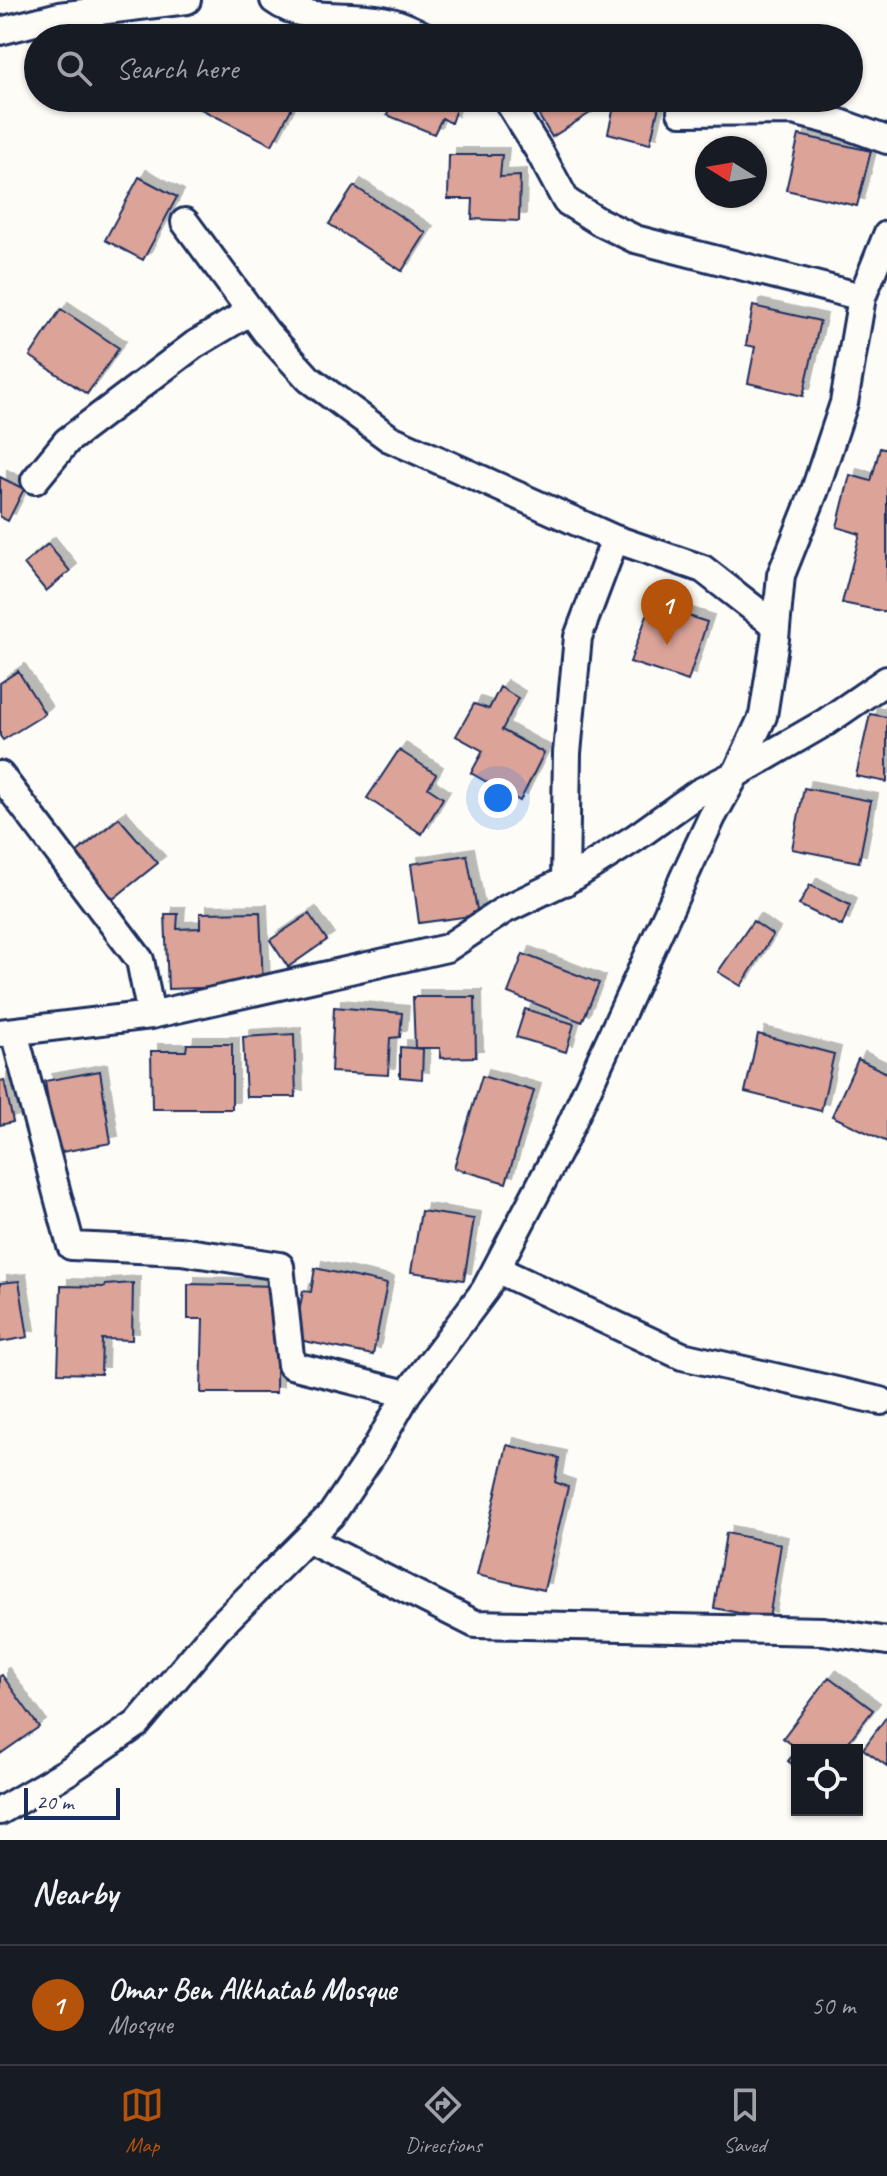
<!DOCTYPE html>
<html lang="en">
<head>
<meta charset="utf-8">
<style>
  :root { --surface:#171b24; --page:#242831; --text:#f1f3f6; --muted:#9ea1a6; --line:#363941; --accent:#b45309 }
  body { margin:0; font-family:Caveat,sans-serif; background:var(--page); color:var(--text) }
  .controls { position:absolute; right:24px; bottom:24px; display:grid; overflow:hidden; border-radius:0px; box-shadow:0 2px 6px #0004 }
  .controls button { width:72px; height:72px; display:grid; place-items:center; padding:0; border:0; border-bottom:2px solid var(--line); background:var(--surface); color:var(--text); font:40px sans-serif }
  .compass { position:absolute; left:695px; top:136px; width:72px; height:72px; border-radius:50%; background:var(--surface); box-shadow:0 2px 6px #0004; rotate:281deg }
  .scale { position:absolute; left:24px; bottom:20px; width:96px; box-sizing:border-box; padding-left:8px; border:4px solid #1b2f5e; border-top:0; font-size:22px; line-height:28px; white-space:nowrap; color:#1b2f5e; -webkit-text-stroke:6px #fdfcf7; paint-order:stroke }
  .you { position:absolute; left:498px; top:798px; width:28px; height:28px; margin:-20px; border:6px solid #fff; border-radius:50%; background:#1a73e8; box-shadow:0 0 0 12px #1a73e833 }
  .badge { display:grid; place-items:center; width:52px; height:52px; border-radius:50%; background:var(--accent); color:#fff; font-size:26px; font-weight:700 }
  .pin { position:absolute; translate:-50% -66px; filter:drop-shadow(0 2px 4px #0008) }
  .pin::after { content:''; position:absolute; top:42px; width:28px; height:24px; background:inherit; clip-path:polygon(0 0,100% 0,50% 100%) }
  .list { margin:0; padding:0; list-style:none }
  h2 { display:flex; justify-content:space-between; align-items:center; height:104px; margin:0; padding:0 32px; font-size:34px }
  h2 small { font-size:26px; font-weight:400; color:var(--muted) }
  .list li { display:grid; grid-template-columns:52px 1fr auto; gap:24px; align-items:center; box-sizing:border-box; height:120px; padding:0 32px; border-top:2px solid var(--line) }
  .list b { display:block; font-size:30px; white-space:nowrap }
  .list p { margin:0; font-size:26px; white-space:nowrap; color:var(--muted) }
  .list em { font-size:26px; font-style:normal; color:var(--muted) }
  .icon { flex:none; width:44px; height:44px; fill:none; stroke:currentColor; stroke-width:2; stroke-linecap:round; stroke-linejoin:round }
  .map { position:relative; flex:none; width:887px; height:1840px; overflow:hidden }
  .search { position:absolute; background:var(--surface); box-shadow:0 2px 6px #0004; left:24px; right:24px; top:24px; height:88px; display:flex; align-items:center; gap:20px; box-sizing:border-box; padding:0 28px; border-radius:44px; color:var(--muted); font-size:30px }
  .sheet { height:224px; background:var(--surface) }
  nav { display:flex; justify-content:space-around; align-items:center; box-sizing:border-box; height:112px; border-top:2px solid var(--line); background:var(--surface); font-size:22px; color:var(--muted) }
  nav a { display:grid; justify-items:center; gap:4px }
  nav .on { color:var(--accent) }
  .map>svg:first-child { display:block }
  .building { fill:#dca399; stroke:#1b2f5e; stroke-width:2; filter:url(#shadow) }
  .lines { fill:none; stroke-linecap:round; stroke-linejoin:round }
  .street-casing { stroke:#1b2f5e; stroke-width:32 }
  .street { stroke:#fdfcf7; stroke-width:26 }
</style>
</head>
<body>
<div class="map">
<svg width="887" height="1840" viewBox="0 0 887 1840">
  <defs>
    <filter id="shadow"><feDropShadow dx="7" dy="-7" stdDeviation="0" flood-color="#0004"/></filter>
  </defs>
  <rect width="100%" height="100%" fill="#fdfcf7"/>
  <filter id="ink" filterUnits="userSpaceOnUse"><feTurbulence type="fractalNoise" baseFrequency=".0125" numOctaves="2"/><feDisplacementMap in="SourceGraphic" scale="16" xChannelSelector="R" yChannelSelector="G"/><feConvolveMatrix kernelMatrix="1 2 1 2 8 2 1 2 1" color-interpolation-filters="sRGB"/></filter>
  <g filter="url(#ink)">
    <path class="building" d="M197,98H297L272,145L193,105Z
      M394,98H460L451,123L442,118L434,134L387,115Z
      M528,98H586L595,110L552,137Z
      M616,98H661L650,144L608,133Z
      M799,135L871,151L857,206L786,190Z
      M449,155H502L500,177L520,176L519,221L472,219L473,199H448Z
      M139,177L177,197L143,260L105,240Z
      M354,186L426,233L402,271L329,224Z
      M753,306L820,321L803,396L748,383L755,347L746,345Z
      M61,309L119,348L87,394L30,356Z
      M880,448L887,450V612L842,603L860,534L837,527L850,475L871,481Z
      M0,477L24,489L8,521L0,517Z
      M48,544L70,571L46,591L24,564Z
      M651,604L707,622L688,681L630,662Z
      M18,671L45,714L3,740L0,736V683Z
      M500,687L518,698L502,730L544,753L520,801L471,773L483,751L456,736L474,704L489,709Z
      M870,714L887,717V782L856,776Z
      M399,750L436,774L428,788L443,798L422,834L367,798Z
      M804,788L871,801L859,862L792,849Z
      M119,818L158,863L113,899L75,854Z
      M467,855L478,915L419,923L411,864Z
      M810,885L850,905L842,926L799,905Z
      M260,912L263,986L168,989L165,914H178L177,929L200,928V913Z
      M309,914L327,940L288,967L270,940Z
      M753,921L773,935L741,986L718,972Z
      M523,954L599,983L582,1022L508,993Z
      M413,997H475L476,1057L440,1058V1048H415Z
      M334,1007L402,1013L400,1037L390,1038L388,1075L331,1072Z
      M525,1009L574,1024L566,1052L516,1037Z
      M294,1034L296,1097H246L243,1037Z
      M758,1034L834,1054L821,1111L745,1092Z
      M187,1044H232V1109H152L151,1051H186Z
      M400,1047L423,1049L422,1079L400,1077Z
      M858,1059L887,1073V1142L832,1116Z
      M100,1071L111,1143L56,1153L45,1081Z
      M482,1076L534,1091L506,1183L454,1168Z
      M4,1080L13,1122L0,1125V1081Z
      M421,1211L474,1219L464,1280L411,1272Z
      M315,1268L387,1284L373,1355L294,1339L303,1291L311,1292Z
      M19,1281L28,1337L0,1342V1283Z
      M133,1283L132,1340L102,1339L101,1374L58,1373L61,1286L105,1287V1285Z
      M188,1284L277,1286L276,1393H201L203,1319H188Z
      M507,1445L559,1458L555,1482L568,1487L544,1590L477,1575Z
      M726,1533L781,1544L769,1619L714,1608Z
      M2,1675L39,1727L0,1754V1676Z
      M829,1677L873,1710L842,1750H797V1768L788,1761L798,1749L783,1738Z
      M887,1716V1766L863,1749Z"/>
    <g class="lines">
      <defs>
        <path id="street" d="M274,0C306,24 350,12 387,21C402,24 415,31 428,38
          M0,31L59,16L187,0
          M506,98L539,151L566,201L598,221L635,239L862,297
          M681,112L793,111L840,123L887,140
          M185,222L266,332L309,379L389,438L615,539L703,569L776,626
          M35,480L67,441L194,345L251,311
          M0,775L140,960L151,1015
          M565,882L567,753L578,637L615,539
          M14,1032L71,1246L181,1251L280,1266L291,1365L407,1394
          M0,1033L151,1015L447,948L504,910L575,876L635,838L698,793L736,774L826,722L887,680
          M496,1269L682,1356L881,1401
          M307,1539L475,1624L823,1631L887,1641
          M0,1811L67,1772L137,1724L217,1629L332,1514L375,1450L407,1394L485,1290L564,1140L690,864L712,817L736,774L763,716L775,639L781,575L815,490L844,403L862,297L887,235"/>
      </defs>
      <use href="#street" class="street-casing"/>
      <use href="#street" class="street"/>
    </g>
  </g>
</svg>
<div class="controls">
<button><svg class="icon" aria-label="locate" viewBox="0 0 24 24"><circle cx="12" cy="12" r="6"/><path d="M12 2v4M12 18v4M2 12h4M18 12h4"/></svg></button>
</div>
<svg class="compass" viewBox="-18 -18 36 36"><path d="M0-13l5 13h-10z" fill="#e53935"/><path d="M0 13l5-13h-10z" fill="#9ea1a6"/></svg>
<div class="scale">20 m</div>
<div class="you"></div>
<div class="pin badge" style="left:667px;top:645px">1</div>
<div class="search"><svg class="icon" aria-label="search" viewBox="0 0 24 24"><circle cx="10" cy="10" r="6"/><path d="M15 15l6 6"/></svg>Search here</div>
</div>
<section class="sheet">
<h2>Nearby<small></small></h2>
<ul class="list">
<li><span class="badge">1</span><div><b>Omar Ben Alkhatab Mosque</b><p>Mosque</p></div><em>50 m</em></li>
</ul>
</section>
<nav>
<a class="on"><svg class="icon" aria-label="map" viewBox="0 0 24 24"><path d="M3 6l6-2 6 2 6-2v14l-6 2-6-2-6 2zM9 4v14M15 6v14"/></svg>Map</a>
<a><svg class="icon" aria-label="directions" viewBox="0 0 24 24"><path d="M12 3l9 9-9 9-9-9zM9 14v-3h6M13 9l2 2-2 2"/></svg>Directions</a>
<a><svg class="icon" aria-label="saved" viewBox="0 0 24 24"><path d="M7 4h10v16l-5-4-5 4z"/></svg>Saved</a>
</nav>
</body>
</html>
